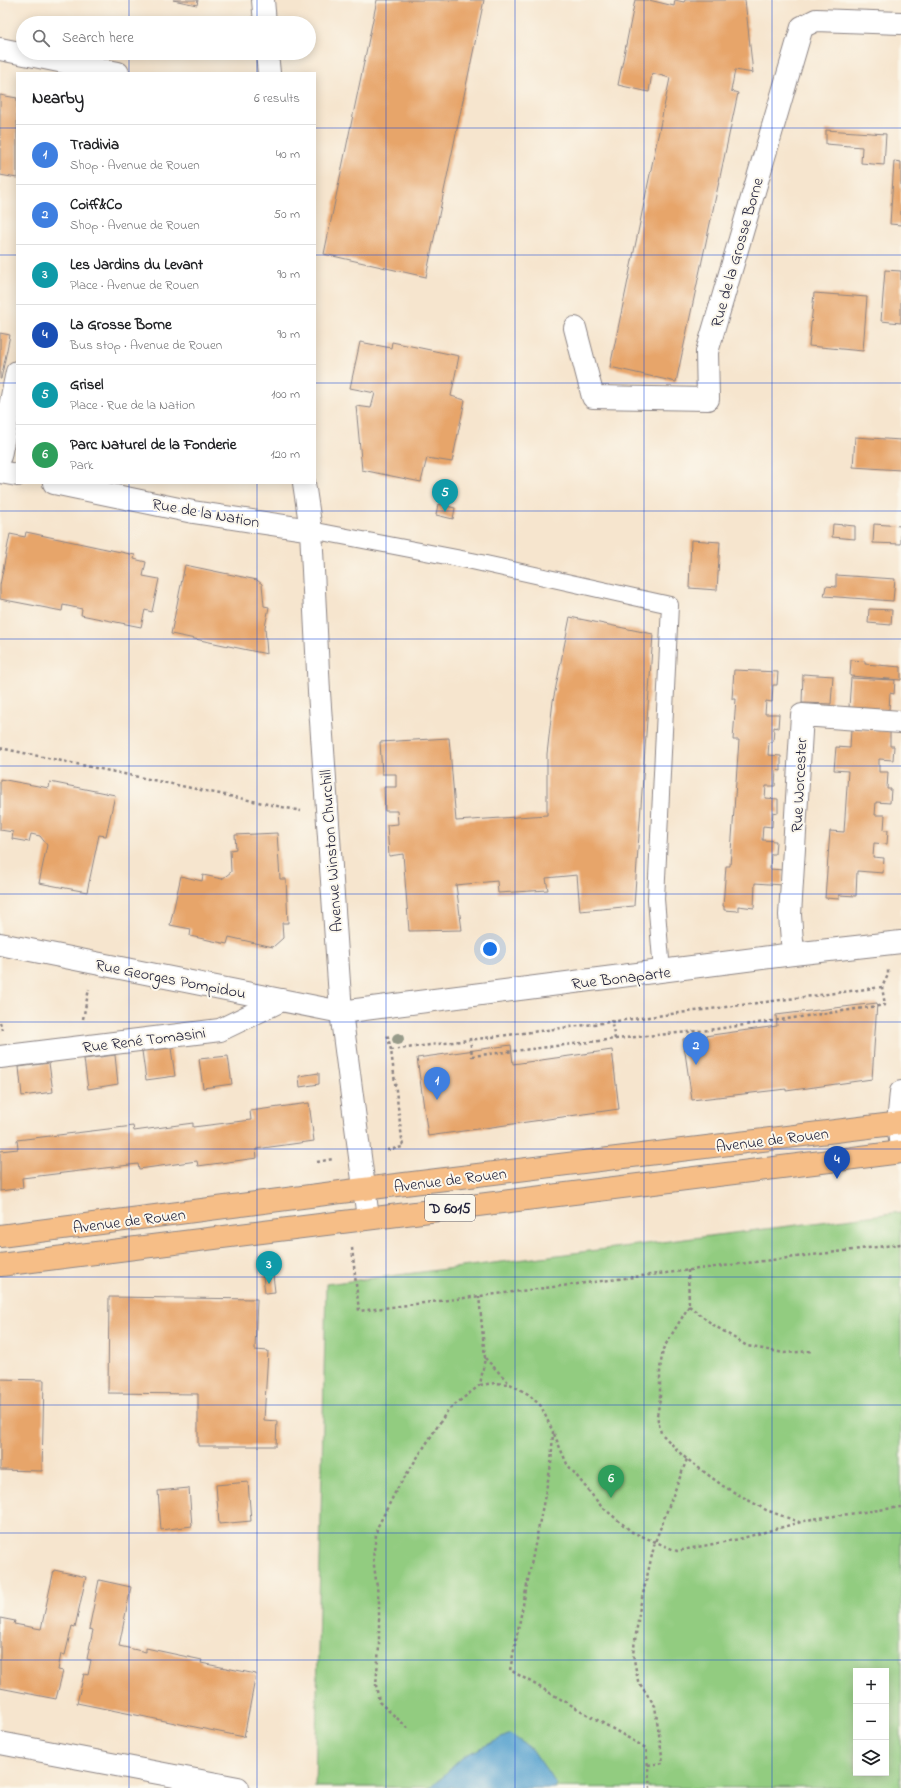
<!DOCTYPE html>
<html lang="en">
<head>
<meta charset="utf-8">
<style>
  :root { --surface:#fff; --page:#f6f6f6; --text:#202124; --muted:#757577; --line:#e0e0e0; --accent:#b5179e }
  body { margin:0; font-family:"Indie Flower",sans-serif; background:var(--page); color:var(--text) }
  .controls { position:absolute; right:12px; bottom:12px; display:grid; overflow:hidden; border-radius:0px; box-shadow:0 2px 10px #0003 }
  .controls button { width:36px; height:36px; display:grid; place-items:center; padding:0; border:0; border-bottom:1px solid var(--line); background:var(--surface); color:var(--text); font:20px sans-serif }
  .you { position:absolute; left:490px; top:949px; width:14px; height:14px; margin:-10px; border:3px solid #fff; border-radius:50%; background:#1a73e8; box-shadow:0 0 0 6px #1a73e833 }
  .badge { display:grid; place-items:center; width:26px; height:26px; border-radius:50%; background:var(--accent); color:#fff; font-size:13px; font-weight:700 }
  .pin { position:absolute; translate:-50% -33px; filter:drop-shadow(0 1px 2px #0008) }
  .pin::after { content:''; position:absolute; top:21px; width:14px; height:12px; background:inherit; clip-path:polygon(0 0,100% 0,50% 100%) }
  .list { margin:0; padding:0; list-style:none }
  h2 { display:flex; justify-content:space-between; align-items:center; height:52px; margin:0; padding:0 16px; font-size:17px }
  h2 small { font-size:13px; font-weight:400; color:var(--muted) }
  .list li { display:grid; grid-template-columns:26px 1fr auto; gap:12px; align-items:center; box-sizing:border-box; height:60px; padding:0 16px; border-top:1px solid var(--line) }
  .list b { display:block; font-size:15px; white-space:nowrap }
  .list p { margin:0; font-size:13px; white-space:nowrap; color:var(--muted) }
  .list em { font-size:13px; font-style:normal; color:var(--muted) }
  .icon { flex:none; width:22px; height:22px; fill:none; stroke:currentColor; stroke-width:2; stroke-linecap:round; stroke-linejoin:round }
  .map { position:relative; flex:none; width:901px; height:1788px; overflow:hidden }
  .search { position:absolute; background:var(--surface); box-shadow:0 2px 10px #0003; left:16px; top:16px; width:300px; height:44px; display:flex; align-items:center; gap:10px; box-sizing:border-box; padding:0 14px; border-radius:22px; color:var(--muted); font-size:15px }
  .panel { position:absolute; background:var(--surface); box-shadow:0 2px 10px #0003; left:16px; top:72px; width:300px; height:412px; border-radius:0px }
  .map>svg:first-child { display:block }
  .green { fill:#92cc80; stroke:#5a775e; fill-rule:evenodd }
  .water { fill:#57a2cf; stroke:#3c6285 }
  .building { fill:#e7a56b }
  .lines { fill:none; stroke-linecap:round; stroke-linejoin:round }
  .service-casing { stroke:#8c8484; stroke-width:18 }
  .pedestrian-casing { stroke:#8c8484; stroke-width:24 }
  .minor-casing { stroke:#8c8484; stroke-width:24 }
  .primary-casing { stroke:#8c8484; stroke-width:24 }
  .path { stroke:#8c8484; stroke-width:2.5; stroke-dasharray:3 3; stroke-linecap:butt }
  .service { stroke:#fff; stroke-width:16 }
  .pedestrian { stroke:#fff; stroke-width:22 }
  .minor { stroke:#fff; stroke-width:22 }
  .primary { stroke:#f6be87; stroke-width:22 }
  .tree { fill:#979b8a }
  .grid { fill:none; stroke:#1d4ed8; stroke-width:1; stroke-opacity:0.55 }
  .labels { text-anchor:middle; stroke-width:4; stroke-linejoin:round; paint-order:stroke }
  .shield { fill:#fbf7ec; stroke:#636270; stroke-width:1 }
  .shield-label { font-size:15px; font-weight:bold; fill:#22223b }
  .street-label { font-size:16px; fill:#22223b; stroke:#fbf7ec }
</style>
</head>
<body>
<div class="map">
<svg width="901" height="1788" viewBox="0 0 901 1788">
  <rect width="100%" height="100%" fill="#fbf7ec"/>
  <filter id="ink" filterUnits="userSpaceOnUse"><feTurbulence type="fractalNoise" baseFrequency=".025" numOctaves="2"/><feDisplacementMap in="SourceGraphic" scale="8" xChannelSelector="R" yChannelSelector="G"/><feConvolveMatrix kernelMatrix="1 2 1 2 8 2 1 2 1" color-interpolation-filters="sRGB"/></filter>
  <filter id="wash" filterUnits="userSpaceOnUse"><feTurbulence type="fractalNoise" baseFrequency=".012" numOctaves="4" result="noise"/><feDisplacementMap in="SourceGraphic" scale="16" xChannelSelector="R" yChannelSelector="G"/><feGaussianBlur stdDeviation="0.9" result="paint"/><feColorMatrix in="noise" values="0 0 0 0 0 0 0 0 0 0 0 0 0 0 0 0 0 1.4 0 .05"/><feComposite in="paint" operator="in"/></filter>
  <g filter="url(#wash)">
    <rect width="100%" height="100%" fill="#f6e5ce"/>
    <path class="green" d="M901,1212V1788L315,1787L326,1284ZM856,1671H886V1773H856Z"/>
    <path class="water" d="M510,1734L532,1749L557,1785L554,1788H430L464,1756Z"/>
    <g id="blocks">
      <path class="building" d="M173,0H198L197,5Z
        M377,0H484L426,277L324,254Z
        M635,0H649L674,6L675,0L684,2L685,0H745L753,73L735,70L731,91L738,93L676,382L610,367L670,78L652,73L649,92L618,85Z
        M0,95L17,98V178L0,175Z
        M826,130L886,134L884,165L861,163L862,147L826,144Z
        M894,161L901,162V225L890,224Z
        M885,270L901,271V323L881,321Z
        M814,293L867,297L863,351L809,346Z
        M0,333L10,335L1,379H0Z
        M360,342L391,348L392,342L459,356L451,396L465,400L452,462L427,458L421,482L362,470L356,406L371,408L375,393L350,388Z
        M855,437L901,440V470L853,467Z
        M438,504L455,508L453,519L436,515Z
        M833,524L855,526V539L832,537Z
        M874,524L901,526V544L873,543Z
        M26,532L135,555L134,559L146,562L143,576L159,579L152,612L145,610L141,627L81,615L82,609L63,605L62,611L0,599V585L10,534L25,537Z
        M691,540L720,542L717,590L689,588Z
        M185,565L257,580L262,584L264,606L269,607L265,627L267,654L171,634Z
        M836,575L895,579L893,601L824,596L826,586L836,587Z
        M869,609L892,610L891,625L868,623Z
        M570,617L653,634L634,906L580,911L577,875L546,878L548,890L498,893L497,881L456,885L462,930L409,931L403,854L389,856L387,825L398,824L397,811H385L384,787H396V774H382L380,742L449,738L456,821L547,815V754L553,701Z
        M851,660L865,661V664L901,667V680L850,676Z
        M734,670L778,672L777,685H773L772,702L766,701L765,714H779L778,728L774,727L773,742H769L768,755L781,756V771L776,770L775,786H766L765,798L778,799V813L773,812L772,827L763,826L762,840L776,841L775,854H771L770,869L783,870L782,885L755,883L754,908L738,906V911L724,910V906H723L726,866H730L739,740H733L736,699H732Z
        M803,674L833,676L831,704L802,703Z
        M851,678L895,680L894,694L890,693L889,710L849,707Z
        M851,729L890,731V746H894L893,760L879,759V772H888L887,789H891L890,803L876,802L875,815H885L884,830H888L887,844L874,843L873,857L884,858L883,873L857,871L856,896L839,895V899L825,898L830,831L844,832L848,771L834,770L836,747L850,748Z
        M0,779L49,788L50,782L115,795L106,836L99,835L87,892L39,883L47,845L40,836L31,834L29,842L12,839L13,832L0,830Z
        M277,833L280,879H286L288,923H282L283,938L273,947L229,937L227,944L190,936L191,929L170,925L181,876L202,881L203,875L222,879L231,872L230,850L236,849L235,835Z
        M877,1003L872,1079L786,1091V1089L692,1100L683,1039L777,1026L776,1015Z
        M511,1045L513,1064L612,1050L619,1109L428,1136L417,1058Z
        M171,1048L175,1076L146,1080L142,1051Z
        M115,1055L118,1084L88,1089L84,1059Z
        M228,1056L232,1084L203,1088L199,1059Z
        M49,1063L53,1092L22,1096L19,1067Z
        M319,1073V1084L300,1087L299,1076Z
        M309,1103L314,1141L256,1149L257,1158L198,1166L197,1161L139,1169L138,1164L22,1178L23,1188L0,1191V1151L18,1149L17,1140L133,1126L134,1131L193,1123V1127L251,1120L250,1111Z
        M273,1275L275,1292L265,1293L263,1276Z
        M109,1297L257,1299L255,1350L268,1351L264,1420L277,1421L276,1446H198V1394L108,1393Z
        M0,1379L44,1380L42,1471L0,1470Z
        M248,1482L251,1521L219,1524L216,1485Z
        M189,1488L192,1526L161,1530L158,1491Z
        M54,1570L86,1577L75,1627L72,1626L65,1655L61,1654L58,1670L63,1671L56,1699L0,1688V1618L15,1621L14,1624L41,1629Z
        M99,1580L131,1587L119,1646L146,1652V1648L202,1660L201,1663L256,1674L244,1737L77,1703L84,1674L88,1675L91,1660L87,1659L93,1630L89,1629Z"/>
    </g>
  </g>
  <g filter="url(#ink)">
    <use href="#blocks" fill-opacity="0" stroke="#8c8484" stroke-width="1"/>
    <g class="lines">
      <defs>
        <path id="service" d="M311,530L472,561L670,605L656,899L662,972"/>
        <path id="pedestrian" d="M0,1743L238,1788"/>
        <path id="minor" d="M263,0L265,23
          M0,49L118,73
          M267,53L269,73
          M575,328L593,397L708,399L707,352L802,27L816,20L901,23
          M0,456L17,372
          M0,472L17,475
          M54,483L193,512L311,530
          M304,483L311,530L319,692L341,1012L368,1218
          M0,944L341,1012L793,954L901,942
          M793,954L790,915L802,715L901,722
          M0,1057L220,1030L282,1000
          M901,1092L898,1124L901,1147"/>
        <path id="primary" d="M0,1236L364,1189L901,1123
          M0,1265L901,1152"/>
      </defs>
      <use href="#service" class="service-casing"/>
      <use href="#pedestrian" class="pedestrian-casing"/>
      <use href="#minor" class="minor-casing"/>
      <use href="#primary" class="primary-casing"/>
      <path class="path" d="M0,748L301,811
        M83,1019L89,989
        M0,1022L2,1030
        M470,1038L472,1056L615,1039L611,1020
        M615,1039L709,1030L885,1005L882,987
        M391,1050L882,987L888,975V970
        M387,1150L403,1147L391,1050L387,1033
        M317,1162L333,1159
        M352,1248L359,1311L901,1244
        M688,1270L689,1306L663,1349L660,1369V1399L657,1416L661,1433L683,1456L723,1486L766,1510L799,1522
        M689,1306L712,1324L747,1346L784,1353L813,1351
        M485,1358L510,1384L528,1394L541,1406L553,1432L551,1465L510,1670L646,1748L650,1788
        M480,1385L495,1383L509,1384
        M554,1434L567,1464L601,1506L632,1532L677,1551L739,1539L812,1519L901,1507
        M408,1728L379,1702L376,1685L379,1647V1602L373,1558L377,1528L397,1489L448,1410L480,1385L485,1358L479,1296
        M648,1765L663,1763L655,1706L638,1681L633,1654L640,1607L655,1542L687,1459"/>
      <use href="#service" class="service"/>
      <use href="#pedestrian" class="pedestrian"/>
      <use href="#minor" class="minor"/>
      <use href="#primary" class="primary"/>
    </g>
    <circle class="tree" cx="398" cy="1039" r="6"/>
  </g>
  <path class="grid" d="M129,0V23M257,0V23M386,0V1788M515,0V1788M644,0V1788M772,0V1788M129,53V73M257,53V73M0,128H17M315,128H901M0,255H17M315,255H901M0,383H17M315,383H901M129,483V1788M257,483V1788M0,511H901M0,639H901M0,766H901M0,894H901M0,1022H901M0,1149H901M0,1277H901M0,1405H901M0,1533H901M0,1660H901"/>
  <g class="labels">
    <rect class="shield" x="425" y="1195" width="50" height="26" rx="3"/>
    <g class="shield-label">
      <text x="450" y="1213">D 6015</text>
    </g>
    <g class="street-label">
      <text transform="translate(736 252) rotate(-74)" y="6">Rue de la Grosse Borne</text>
      <text transform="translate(206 512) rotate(10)" y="6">Rue de la Nation</text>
      <text transform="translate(798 785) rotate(-87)" y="6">Rue Worcester</text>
      <text transform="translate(330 851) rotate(-94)" y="6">Avenue Winston Churchill</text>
      <text transform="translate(621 977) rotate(-7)" y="6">Rue Bonaparte</text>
      <text transform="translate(171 978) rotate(11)" y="6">Rue Georges Pompidou</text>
      <text transform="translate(144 1039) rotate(-7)" y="6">Rue René Tomasini</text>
      <text transform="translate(772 1139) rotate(-7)" y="6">Avenue de Rouen</text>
      <text transform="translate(450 1179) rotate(-7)" y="6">Avenue de Rouen</text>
      <text transform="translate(129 1220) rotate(-7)" y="6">Avenue de Rouen</text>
    </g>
  </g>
</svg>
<div class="controls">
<button>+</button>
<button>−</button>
<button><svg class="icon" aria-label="layers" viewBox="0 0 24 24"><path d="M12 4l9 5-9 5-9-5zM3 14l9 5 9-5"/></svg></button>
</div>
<div class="you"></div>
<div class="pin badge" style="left:437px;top:1100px;background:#3f7fe0">1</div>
<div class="pin badge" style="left:696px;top:1065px;background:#3f7fe0">2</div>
<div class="pin badge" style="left:269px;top:1284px;background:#0f9aa8">3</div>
<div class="pin badge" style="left:837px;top:1179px;background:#1a4fb4">4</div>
<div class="pin badge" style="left:445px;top:512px;background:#0f9aa8">5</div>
<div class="pin badge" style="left:611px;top:1498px;background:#2e9e5b">6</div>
<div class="search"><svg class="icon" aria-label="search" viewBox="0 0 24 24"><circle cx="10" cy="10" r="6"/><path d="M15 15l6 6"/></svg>Search here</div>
<section class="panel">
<h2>Nearby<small>6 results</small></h2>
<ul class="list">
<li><span class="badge" style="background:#3f7fe0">1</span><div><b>Tradivia</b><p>Shop · Avenue de Rouen</p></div><em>40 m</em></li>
<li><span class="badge" style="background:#3f7fe0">2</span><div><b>Coiff&amp;Co</b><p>Shop · Avenue de Rouen</p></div><em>50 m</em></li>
<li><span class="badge" style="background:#0f9aa8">3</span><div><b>Les Jardins du Levant</b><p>Place · Avenue de Rouen</p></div><em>90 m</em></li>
<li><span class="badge" style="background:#1a4fb4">4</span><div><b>La Grosse Borne</b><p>Bus stop · Avenue de Rouen</p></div><em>90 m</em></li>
<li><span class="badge" style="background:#0f9aa8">5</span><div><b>Grisel</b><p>Place · Rue de la Nation</p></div><em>100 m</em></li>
<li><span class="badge" style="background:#2e9e5b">6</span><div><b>Parc Naturel de la Fonderie</b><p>Park</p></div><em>120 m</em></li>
</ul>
</section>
</div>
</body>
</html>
